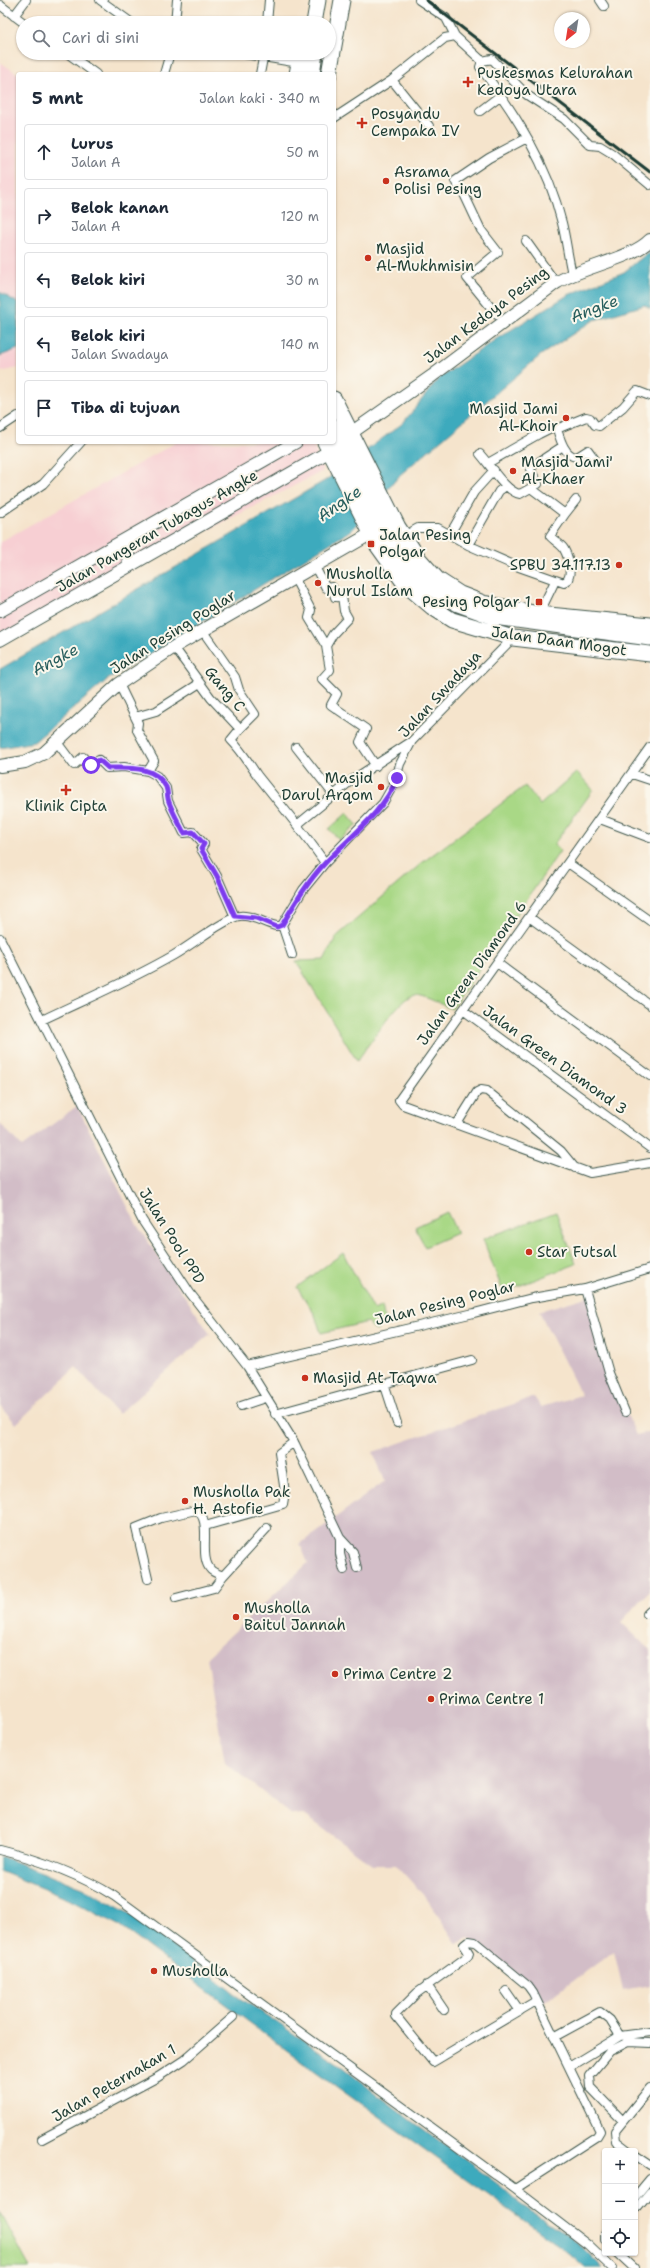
<!DOCTYPE html>
<html lang="id">
<head>
<meta charset="utf-8">
<style>
  :root { --surface:#fff; --page:#f2f2f3; --text:#1f2937; --muted:#747a83; --line:#e0e1e3 }
  body { margin:0; font-family:"Shantell Sans",sans-serif; background:var(--page); color:var(--text) }
  .controls { position:absolute; right:12px; bottom:12px; display:grid; overflow:hidden; border-radius:4px; box-shadow:0 1px 3px #0004 }
  .controls button { width:36px; height:36px; display:grid; place-items:center; padding:0; border:0; border-bottom:1px solid var(--line); background:var(--surface); color:var(--text); font:20px sans-serif }
  .compass { position:absolute; left:554px; top:12px; width:36px; height:36px; border-radius:50%; background:var(--surface); box-shadow:0 1px 3px #0004; rotate:210deg }
  .stop { position:absolute; width:12px; height:12px; margin:-9px; border:3px solid #7c3aed; border-radius:50%; background:#fff }
  .stop.end { background:#7c3aed; border-color:#fff; box-shadow:0 1px 4px #0008 }
  .list { margin:0; padding:0; list-style:none }
  h2 { display:flex; justify-content:space-between; align-items:center; height:52px; margin:0; padding:0 16px; font-size:17px }
  h2 small { font-size:13px; font-weight:400; color:var(--muted) }
  .list li { display:grid; grid-template-columns:26px 1fr auto; gap:12px; align-items:center; box-sizing:border-box; height:56px; margin:0 8px 8px; padding:0 8px; border:1px solid var(--line); border-radius:4px }
  .list b { display:block; font-size:15px; white-space:nowrap }
  .list p { margin:0; font-size:13px; white-space:nowrap; color:var(--muted) }
  .list em { font-size:13px; font-style:normal; color:var(--muted) }
  .icon { flex:none; width:22px; height:22px; fill:none; stroke:currentColor; stroke-width:2; stroke-linecap:round; stroke-linejoin:round }
  .map { position:relative; flex:none; width:650px; height:2268px; overflow:hidden }
  .search { position:absolute; background:var(--surface); box-shadow:0 1px 3px #0004; left:16px; top:16px; width:320px; height:44px; display:flex; align-items:center; gap:10px; box-sizing:border-box; padding:0 14px; border-radius:22px; color:var(--muted); font-size:15px }
  .panel { position:absolute; background:var(--surface); box-shadow:0 1px 3px #0004; left:16px; top:72px; width:320px; height:372px; border-radius:4px }
  .map>svg:first-child { display:block }
  .built { fill:#f7cfd3 }
  .industrial { fill:#d2bdc7 }
  .green { fill:#a9d886; stroke:#648a5d }
  .water { fill:#3eaabd; stroke:#2e7478 }
  .lines { fill:none; stroke-linecap:round; stroke-linejoin:round }
  .street-casing { stroke:#3f564b; stroke-width:10 }
  .secondary-casing { stroke:#3f564b; stroke-width:14 }
  .highway-casing { stroke:#3f564b; stroke-width:17 }
  .street { stroke:#fff; stroke-width:8 }
  .secondary { stroke:#fff; stroke-width:12 }
  .highway { stroke:#fff; stroke-width:15 }
  .rail { stroke:#1f3d34; stroke-width:3 }
  .route { stroke:#7c3aed; stroke-width:5 }
  .poi-dot { fill:#c8321e; stroke:#fbf7ec; stroke-width:1.5 }
  .labels { text-anchor:middle; stroke-width:4; stroke-linejoin:round; paint-order:stroke }
  .poi-label { font-size:15px; fill:#1f3d34; stroke:#fbf7ec; text-anchor:start }
  .street-label { font-size:15px; fill:#1f3d34; stroke:#fbf7ec }
  .water-label { font-size:16px; font-style:italic; fill:#285e5d; stroke:#fbf7ec }
</style>
</head>
<body>
<div class="map">
<svg width="650" height="2268" viewBox="0 0 650 2268">
  <rect width="100%" height="100%" fill="#fbf7ec"/>
  <filter id="ink" filterUnits="userSpaceOnUse"><feTurbulence type="fractalNoise" baseFrequency=".025" numOctaves="2"/><feDisplacementMap in="SourceGraphic" scale="8" xChannelSelector="R" yChannelSelector="G"/><feConvolveMatrix kernelMatrix="1 2 1 2 8 2 1 2 1" color-interpolation-filters="sRGB"/></filter>
  <filter id="wash" filterUnits="userSpaceOnUse"><feTurbulence type="fractalNoise" baseFrequency=".012" numOctaves="4" result="noise"/><feDisplacementMap in="SourceGraphic" scale="16" xChannelSelector="R" yChannelSelector="G"/><feGaussianBlur stdDeviation="0.9" result="paint"/><feColorMatrix in="noise" values="0 0 0 0 0 0 0 0 0 0 0 0 0 0 0 0 0 1.4 0 .05"/><feComposite in="paint" operator="in"/></filter>
  <g filter="url(#wash)">
    <rect width="100%" height="100%" fill="#f5e4cc"/>
    <path class="built" d="M0,62L18,74V368L0,372Z
      M177,442H312L323,471L0,637V542Z"/>
    <path class="industrial" d="M77,1106L137,1225L210,1334L118,1414L76,1367L16,1424L0,1405V1367L4,1363L0,1359V1123L22,1147Z
      M590,1296L610,1375L636,1435L650,1432V1591L621,1622L650,1650V1985L623,1990L614,1951L538,2007L530,1988L468,1938L457,1944L427,1899L396,1865H373L303,1814L292,1815L225,1763L207,1657L308,1563L300,1544L385,1481L373,1452L534,1397L541,1407L581,1395L539,1311Z"/>
    <path class="green" d="M577,772L593,790L554,844L560,851L452,1009C441,1005 425,995 414,995C400,996 367,1048 357,1061L296,961L324,960L336,937L358,918L423,862L525,786L540,805Z
      M347,813L357,825L339,840L329,829Z
      M447,1212L457,1233L425,1247L415,1227Z
      M556,1212L576,1264L503,1292L483,1239Z
      M343,1253L374,1310L382,1306L385,1320L377,1331L371,1328L368,1322L321,1333L315,1315L297,1287Z
      M0,2212L30,2268H0Z"/>
    <path class="water" d="M650,251V309L645,305L594,320L541,355L401,474L352,530L107,680L34,742L0,748V669L326,480L403,423L438,379L496,339L568,295L624,272Z
      M0,292L18,303V349L0,356Z
      M0,1856L83,1888L139,1919L236,1995L342,2066L403,2114L502,2187L520,2204L574,2239L603,2268H585L561,2247L316,2072L120,1926L68,1899L0,1871Z"/>
  </g>
  <g filter="url(#ink)">
    <g class="lines">
      <defs>
        <path id="street" d="M100,0L132,23
          M419,0L446,18L455,36
          M600,0L604,6
          M0,5L24,23
          M14,16L26,0
          M175,23L177,0
          M267,23L269,0
          M455,36L482,61
          M67,53L96,74
          M238,53L299,63
          M482,61L480,67C515,113 548,165 562,223C566,239 568,257 572,274
          M482,61L492,59L527,95L564,119L590,145L600,146L613,154L650,185
          M164,74L170,53
          M260,74L264,53
          M392,80L429,126
          M480,111L501,95
          M334,118L392,80L445,38L455,36
          M526,241L556,283
          M497,315L467,278L498,252L481,230L465,196L455,181L489,158L527,138
          M0,428L18,416
          M557,429C560,439 565,457 577,457L588,450L596,461
          M480,454C490,465 506,492 520,494L538,484L530,469L531,467L563,446
          M488,463L539,434L551,428H559L586,417L590,418L595,425L599,426L623,407L637,391L650,396
          M532,489L565,514L576,500
          M0,513L43,484L81,442
          M450,534L474,492L494,470
          M404,536L418,528H438L468,545L516,566L564,583C574,578 569,558 564,549C561,544 554,541 550,536L565,514
          M468,545L499,491L506,486
          M314,565L326,588L332,587L335,597L342,596L344,611L348,618L333,634L326,646L330,670L322,679L337,694L331,705L366,729L360,742L376,766
          M294,577L311,610L309,618L326,646
          M539,614L555,581
          M202,630L235,677L239,690L255,714L240,729
          M174,647L211,698L240,729L231,740C242,751 248,762 257,775C280,804 304,832 325,863
          M119,684L138,723L137,730L154,761L148,771
          M135,717L156,711L200,683
          M56,741L74,765L83,757L91,765L99,760L107,768L124,767L148,771L157,776L166,788L168,801L184,833L193,832L204,844L201,849L217,876L235,917
          M296,747L333,794
          M650,747L399,1100L403,1105L590,1173L650,1163
          M632,774L650,780
          M600,819L650,838
          M297,825L352,780L409,743
          M568,863L650,921
          M529,917L650,1005
          M282,925L303,890L325,863L383,803L395,782L400,764L412,741L513,638
          M282,925L292,955
          M0,938L142,1220L190,1293L247,1366L294,1442L340,1538L353,1552L357,1568
          M497,963L650,1076
          M463,1010L650,1148
          M42,1020C86,999 131,980 174,955C194,943 212,928 233,918C249,909 273,931 282,925
          M457,1124L477,1092L481,1090L487,1091L561,1151L575,1168
          M585,1289L609,1373L625,1412
          M247,1366L474,1313L532,1298L585,1289L650,1269
          M384,1383L397,1423
          M241,1406L265,1398
          M275,1414L472,1360
          M205,1526L283,1504L285,1492L279,1453L294,1442
          M340,1538V1554L344,1570
          M148,1579L136,1528L161,1518L196,1510C214,1520 197,1556 211,1570C214,1573 219,1574 223,1576
          M176,1598L214,1588L223,1576L267,1528
          M647,1614L650,1611
          M0,1850C40,1860 79,1874 114,1896L515,2189L588,2245L612,2268
          M427,1985L444,2010
          M506,1991L520,2011
          M554,2037L600,2012L610,2020L620,2036L650,2032
          M569,2067L620,2036
          M623,2121L590,2087L589,2076L610,2051L628,2042L650,2043
          M42,2139L158,2077L184,2060L233,2017
          M629,2151L616,2141L615,2131L650,2088
          M635,2155L650,2165
          M515,2189L597,2136L600,2131L533,1993L528,1986L475,1942L469,1941L464,1945L469,1953L468,1956L417,1993L396,2014V2016L433,2062L536,2001
          M635,2197L650,2179
          M635,2210L650,2192
          M605,2233V2240
          M618,2253L634,2268"/>
        <path id="secondary" d="M351,433L432,376L556,283C581,267 632,259 650,240
          M118,544L128,553L129,566
          M0,611L296,442
          M0,640L330,451
          M0,766L25,762L44,753L119,684L174,647L372,533"/>
        <path id="highway" d="M314,23L318,0
          M297,74L301,53
          M312,74L315,53
          M329,74L342,0
          M334,399L398,527L419,559L437,579L460,594L483,603L539,614L650,625
          M334,427L392,542L407,565L421,580L442,595L458,604L494,617L650,638
          M325,442L377,545L405,584L432,607L452,620L513,638L650,654"/>
      </defs>
      <use href="#street" class="street-casing"/>
      <use href="#secondary" class="secondary-casing"/>
      <use href="#highway" class="highway-casing"/>
      <use href="#street" class="street"/>
      <use href="#secondary" class="secondary"/>
      <use href="#highway" class="highway"/>
      <path class="rail" d="M426,0L650,172"/>
    </g>
  </g>
  <g class="lines" filter="url(#ink)">
    <path class="route" d="M91,765L99,760L108,768C128,768 155,765 166,787C168,792 167,798 169,802C173,813 179,823 184,833L193,832L204,844L201,849L217,876L235,916L256,918L277,927L282,925C295,903 308,881 326,862C351,836 384,812 397,778"/>
  </g>
  <g class="poi-dot">
    <path d="M466 76h4v4h4v4h-4v4h-4v-4h-4v-4h4z"/>
    <path d="M360 117h4v4h4v4h-4v4h-4v-4h-4v-4h4z"/>
    <circle cx="386" cy="181" r="4"/>
    <circle cx="368" cy="258" r="4"/>
    <circle cx="566" cy="418" r="4"/>
    <circle cx="513" cy="471" r="4"/>
    <rect x="367" y="540" width="8" height="8" rx="2"/>
    <circle cx="619" cy="565" r="4"/>
    <circle cx="318" cy="583" r="4"/>
    <rect x="535" y="598" width="8" height="8" rx="2"/>
    <circle cx="381" cy="787" r="4"/>
    <path d="M64 784h4v4h4v4h-4v4h-4v-4h-4v-4h4z"/>
    <circle cx="529" cy="1252" r="4"/>
    <circle cx="305" cy="1378" r="4"/>
    <circle cx="185" cy="1501" r="4"/>
    <circle cx="236" cy="1617" r="4"/>
    <circle cx="335" cy="1674" r="4"/>
    <circle cx="431" cy="1699" r="4"/>
    <circle cx="154" cy="1971" r="4"/>
  </g>
  <g class="labels">
    <g class="poi-label">
      <text x="477" y="78">Puskesmas Kelurahan<tspan x="477" dy="17">Kedoya Utara</tspan></text>
      <text x="371" y="119">Posyandu<tspan x="371" dy="17">Cempaka IV</tspan></text>
      <text x="394" y="177">Asrama<tspan x="394" dy="17">Polisi Pesing</tspan></text>
      <text x="376" y="254">Masjid<tspan x="376" dy="17">Al-Mukhmisin</tspan></text>
      <text x="558" y="414" text-anchor="end">Masjid Jami<tspan x="558" dy="17">Al-Khoir</tspan></text>
      <text x="521" y="467">Masjid Jami'<tspan x="521" dy="17">Al-Khaer</tspan></text>
      <text x="379" y="540">Jalan Pesing<tspan x="379" dy="17">Polgar</tspan></text>
      <text x="611" y="570" text-anchor="end">SPBU 34.117.13</text>
      <text x="326" y="579">Musholla<tspan x="326" dy="17">Nurul Islam</tspan></text>
      <text x="531" y="607" text-anchor="end">Pesing Polgar 1</text>
      <text x="373" y="783" text-anchor="end">Masjid<tspan x="373" dy="17">Darul Arqom</tspan></text>
      <text x="66" y="811" text-anchor="middle">Klinik Cipta</text>
      <text x="537" y="1257">Star Futsal</text>
      <text x="313" y="1383">Masjid At Taqwa</text>
      <text x="193" y="1497">Musholla Pak<tspan x="193" dy="17">H. Astofie</tspan></text>
      <text x="244" y="1613">Musholla<tspan x="244" dy="17">Baitul Jannah</tspan></text>
      <text x="343" y="1679">Prima Centre 2</text>
      <text x="439" y="1704">Prima Centre 1</text>
      <text x="162" y="1976">Musholla</text>
    </g>
    <g class="street-label">
      <text transform="translate(486 315) rotate(-37)" y="5">Jalan Kedoya Pesing</text>
      <text transform="translate(157 531) rotate(-30)" y="5">Jalan Pangeran Tubagus Angke</text>
      <text transform="translate(173 632) rotate(-32)" y="5">Jalan Pesing Poglar</text>
      <text transform="translate(559 641) rotate(8)" y="5">Jalan Daan Mogot</text>
      <text transform="translate(225 689) rotate(50)" y="5">Gang C</text>
      <text transform="translate(440 694) rotate(-47)" y="5">Jalan Swadaya</text>
      <text transform="translate(472 973) rotate(-54)" y="5">Jalan Green Diamond 6</text>
      <text transform="translate(555 1060) rotate(36)" y="5">Jalan Green Diamond 3</text>
      <text transform="translate(172 1236) rotate(58)" y="5">Jalan Pool PPD</text>
      <text transform="translate(445 1303) rotate(-14)" y="5">Jalan Pesing Poglar</text>
      <text transform="translate(114 2083) rotate(-30)" y="5">Jalan Peternakan 1</text>
    </g>
    <g class="water-label">
      <text transform="translate(594 308) rotate(-21)" y="6">Angke</text>
      <text transform="translate(339 503) rotate(-35)" y="6">Angke</text>
      <text transform="translate(55 659) rotate(-28)" y="6">Angke</text>
    </g>
  </g>
</svg>
<div class="controls">
<button>+</button>
<button>−</button>
<button><svg class="icon" aria-label="locate" viewBox="0 0 24 24"><circle cx="12" cy="12" r="6"/><path d="M12 2v4M12 18v4M2 12h4M18 12h4"/></svg></button>
</div>
<svg class="compass" viewBox="-18 -18 36 36"><path d="M0-13l5 13h-10z" fill="#e53935"/><path d="M0 13l5-13h-10z" fill="#747a83"/></svg>
<div class="stop" style="left:91px;top:765px"></div>
<div class="stop end" style="left:397px;top:778px"></div>
<div class="search"><svg class="icon" aria-label="search" viewBox="0 0 24 24"><circle cx="10" cy="10" r="6"/><path d="M15 15l6 6"/></svg>Cari di sini</div>
<section class="panel">
<h2>5 mnt<small>Jalan kaki · 340 m</small></h2>
<ul class="list">
<li><svg class="icon" aria-label="ahead" viewBox="0 0 24 24"><path d="M12 20V5M6 11l6-6 6 6"/></svg><div><b>Lurus</b><p>Jalan A</p></div><em>50 m</em></li>
<li><svg class="icon" aria-label="right" viewBox="0 0 24 24"><path d="M7 20v-9h11M14 6l5 5-5 5"/></svg><div><b>Belok kanan</b><p>Jalan A</p></div><em>120 m</em></li>
<li><svg class="icon" aria-label="left" viewBox="0 0 24 24"><path d="M17 20v-9H6M10 6l-5 5 5 5"/></svg><div><b>Belok kiri</b></div><em>30 m</em></li>
<li><svg class="icon" aria-label="left" viewBox="0 0 24 24"><path d="M17 20v-9H6M10 6l-5 5 5 5"/></svg><div><b>Belok kiri</b><p>Jalan Swadaya</p></div><em>140 m</em></li>
<li><svg class="icon" aria-label="arrive" viewBox="0 0 24 24"><path d="M6 21V4h12l-3 4 3 4H6"/></svg><div><b>Tiba di tujuan</b></div></li>
</ul>
</section>
</div>
</body>
</html>
